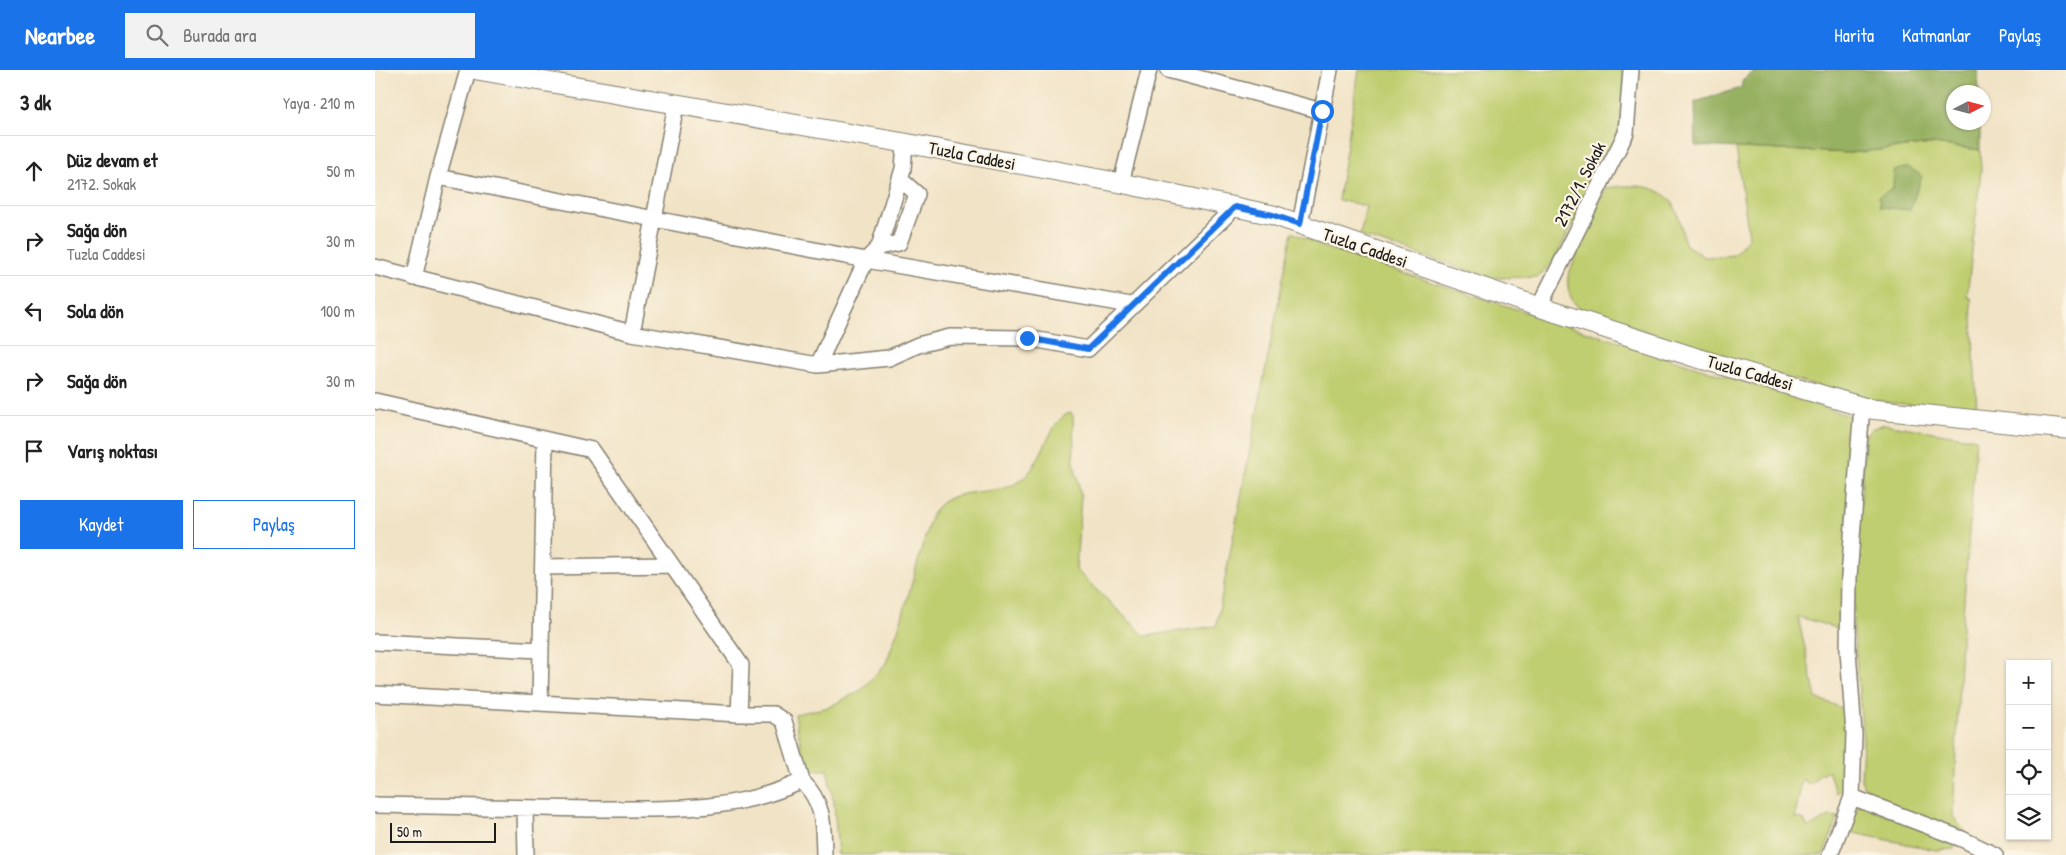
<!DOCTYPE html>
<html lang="tr">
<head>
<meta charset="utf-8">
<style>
  :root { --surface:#fff; --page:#f2f2f2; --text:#222; --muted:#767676; --line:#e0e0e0; --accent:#1a73e8 }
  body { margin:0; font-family:"Patrick Hand",sans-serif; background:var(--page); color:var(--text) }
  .controls { position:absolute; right:15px; bottom:15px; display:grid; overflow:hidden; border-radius:0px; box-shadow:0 1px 4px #0004 }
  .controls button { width:45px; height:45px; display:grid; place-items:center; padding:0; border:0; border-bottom:1px solid var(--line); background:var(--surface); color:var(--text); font:25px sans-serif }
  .compass { position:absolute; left:1571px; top:15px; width:45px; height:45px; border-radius:50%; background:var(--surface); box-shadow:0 1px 4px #0004; rotate:84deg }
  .scale { position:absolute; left:15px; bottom:12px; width:106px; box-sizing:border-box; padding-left:5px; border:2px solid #1c1c1c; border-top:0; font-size:14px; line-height:18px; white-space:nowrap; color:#1c1c1c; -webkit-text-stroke:4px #fcf5e5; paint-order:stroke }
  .stop { position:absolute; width:15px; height:15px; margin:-11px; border:4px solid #1a73e8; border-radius:50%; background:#fff }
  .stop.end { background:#1a73e8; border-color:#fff; box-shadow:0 1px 5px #0008 }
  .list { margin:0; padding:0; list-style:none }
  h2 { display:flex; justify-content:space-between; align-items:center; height:65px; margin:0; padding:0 20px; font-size:21px }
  h2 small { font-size:16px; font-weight:400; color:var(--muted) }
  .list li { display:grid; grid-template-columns:32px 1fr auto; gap:15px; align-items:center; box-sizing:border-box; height:70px; padding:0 20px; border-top:1px solid var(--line) }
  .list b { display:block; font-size:19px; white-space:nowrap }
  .list p { margin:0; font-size:16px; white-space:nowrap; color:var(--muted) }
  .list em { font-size:16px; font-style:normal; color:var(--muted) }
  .actions { display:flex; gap:10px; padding:15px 20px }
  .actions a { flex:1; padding:11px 0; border:1px solid var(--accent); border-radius:0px; text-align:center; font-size:18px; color:var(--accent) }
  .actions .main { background:var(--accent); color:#fff }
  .icon { flex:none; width:28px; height:28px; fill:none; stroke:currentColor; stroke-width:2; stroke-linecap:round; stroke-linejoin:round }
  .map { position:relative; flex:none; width:1691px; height:785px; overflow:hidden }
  header { display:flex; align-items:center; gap:30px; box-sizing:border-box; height:70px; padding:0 25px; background:var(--accent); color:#fff }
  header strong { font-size:24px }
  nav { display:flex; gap:28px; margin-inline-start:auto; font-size:18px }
  .search { width:350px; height:45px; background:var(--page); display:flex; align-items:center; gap:12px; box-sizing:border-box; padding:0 18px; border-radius:0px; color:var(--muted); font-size:19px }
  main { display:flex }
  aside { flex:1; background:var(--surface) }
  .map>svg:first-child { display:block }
  .green { fill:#bfce70; stroke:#6e7546 }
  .forest { fill:#97b162; stroke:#5a663f }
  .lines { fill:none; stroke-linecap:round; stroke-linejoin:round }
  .minor-casing { stroke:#868071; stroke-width:18 }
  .major-casing { stroke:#868071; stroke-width:21 }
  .minor { stroke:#fff; stroke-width:15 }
  .major { stroke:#fff; stroke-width:19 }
  .route { stroke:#1a73e8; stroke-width:6 }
  .labels { text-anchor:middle; stroke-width:4.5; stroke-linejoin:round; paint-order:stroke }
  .street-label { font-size:18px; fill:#1c1c1c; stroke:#fcf5e5 }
</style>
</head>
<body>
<header>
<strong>Nearbee</strong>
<div class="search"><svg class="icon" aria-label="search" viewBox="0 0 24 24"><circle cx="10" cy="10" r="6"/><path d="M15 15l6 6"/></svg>Burada ara</div>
<nav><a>Harita</a><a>Katmanlar</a><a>Paylaş</a></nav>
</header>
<main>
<aside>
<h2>3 dk<small>Yaya · 210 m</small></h2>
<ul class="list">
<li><svg class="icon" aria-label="ahead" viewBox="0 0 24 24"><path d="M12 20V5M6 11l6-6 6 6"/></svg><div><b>Düz devam et</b><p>2172. Sokak</p></div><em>50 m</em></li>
<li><svg class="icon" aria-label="right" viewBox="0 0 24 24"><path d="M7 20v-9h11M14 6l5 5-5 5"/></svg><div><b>Sağa dön</b><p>Tuzla Caddesi</p></div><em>30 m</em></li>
<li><svg class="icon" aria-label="left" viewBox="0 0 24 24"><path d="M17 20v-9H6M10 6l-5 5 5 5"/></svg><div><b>Sola dön</b></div><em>100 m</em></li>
<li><svg class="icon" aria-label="right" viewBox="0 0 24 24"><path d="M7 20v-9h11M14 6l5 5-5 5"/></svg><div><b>Sağa dön</b></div><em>30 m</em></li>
<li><svg class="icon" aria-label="arrive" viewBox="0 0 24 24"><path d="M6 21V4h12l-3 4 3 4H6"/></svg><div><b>Varış noktası</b></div></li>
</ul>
<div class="actions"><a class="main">Kaydet</a><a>Paylaş</a></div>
</aside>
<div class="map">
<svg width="1691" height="785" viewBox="0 0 1691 785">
  <rect width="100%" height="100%" fill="#fcf5e5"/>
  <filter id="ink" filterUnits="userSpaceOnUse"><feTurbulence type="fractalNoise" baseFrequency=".02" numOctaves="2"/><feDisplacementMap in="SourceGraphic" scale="10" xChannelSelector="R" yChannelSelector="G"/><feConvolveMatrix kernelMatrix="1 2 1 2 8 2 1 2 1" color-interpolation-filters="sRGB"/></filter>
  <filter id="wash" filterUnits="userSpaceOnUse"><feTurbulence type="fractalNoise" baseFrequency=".0096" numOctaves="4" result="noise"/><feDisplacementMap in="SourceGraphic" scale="20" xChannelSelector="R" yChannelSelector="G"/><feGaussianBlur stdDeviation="1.12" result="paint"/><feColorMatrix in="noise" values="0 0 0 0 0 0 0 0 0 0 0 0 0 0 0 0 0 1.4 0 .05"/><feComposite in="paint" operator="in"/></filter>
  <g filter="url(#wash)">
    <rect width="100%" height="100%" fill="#f1e3c6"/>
    <path class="green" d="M984,0H1250L1248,41L1242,69L1178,192L1163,207L1117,208L985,166L991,136L963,130Z
      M1558,74L1605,80L1606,100L1592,227L1596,228L1602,341L1691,349V353L1510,332L1459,321L1355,291L1204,238C1194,228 1192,220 1193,206L1230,118C1256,115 1288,111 1301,140C1306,150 1307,163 1310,174L1329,187L1359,185L1374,167L1361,78L1475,83Z
      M917,162L954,179L1478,347L1468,560L1423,547L1441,628L1472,640V718L1461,723L1453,701L1445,704L1435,715L1427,709L1420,748L1428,749L1433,758L1455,746L1464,747L1448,785H463L459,733L452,700H436L427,683L420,644L454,637L486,620L511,593L526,551L556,446C560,441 563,435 568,432C590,417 622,426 645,411C667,397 675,346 696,343L698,346L699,393L706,426L701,500L770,566L841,556Z
      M1509,354L1601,369L1586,571L1578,746L1594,768L1498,729L1492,724L1486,710L1488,671L1478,550L1490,366L1496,359Z
      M1484,734L1581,772L1579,779L1561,780L1474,762L1467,785H1464Z"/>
    <path class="forest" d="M1383,0H1603L1604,22H1578V52L1605,53V80L1558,74L1475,83L1321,76L1320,32L1366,18L1368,9Z
      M1533,97L1547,106L1535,140L1505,137L1504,126L1518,118L1519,101Z"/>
  </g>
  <g filter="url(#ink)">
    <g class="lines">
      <defs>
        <path id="minor" d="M793,0L947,41
          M63,107L491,190L756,235
          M746,113L774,0
          M925,154L955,0
          M504,177L524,173L542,124L525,109
          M0,197L257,263L443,295L514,288L543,275L575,267L652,268L713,279L860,137
          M39,208L63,107L93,0
          M1164,237L1251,63L1256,0
          M257,263L301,35
          M443,295L491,190L504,177L528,99L530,73
          M0,331L217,380L366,595L364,644L0,624
          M168,497L295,495
          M0,572L166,580
          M165,632L170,370
          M364,644H398L409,651L427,711
          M1477,727L1587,769L1620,785
          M0,735C72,736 144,738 216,739C290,739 358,743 427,711C450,734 448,755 449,785
          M150,738L151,785
          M1455,785L1477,727L1479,664L1473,580L1474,507L1487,336"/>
        <path id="major" d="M102,0L530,73L746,113L898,145L1164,237L1319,287L1495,339L1691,359"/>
      </defs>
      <use href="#minor" class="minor-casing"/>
      <use href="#major" class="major-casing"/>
      <use href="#minor" class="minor"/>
      <use href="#major" class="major"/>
    </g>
  </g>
  <g class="lines" filter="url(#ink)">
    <path class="route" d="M652,268L713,279L860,137L898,145L925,154L947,41"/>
  </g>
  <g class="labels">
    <g class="street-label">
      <text transform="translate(597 86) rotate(11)" y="6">Tuzla Caddesi</text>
      <text transform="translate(1205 114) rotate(-63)" y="6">2172/1. Sokak</text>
      <text transform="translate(990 178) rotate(19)" y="6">Tuzla Caddesi</text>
      <text transform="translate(1375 303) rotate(16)" y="6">Tuzla Caddesi</text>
    </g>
  </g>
</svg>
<div class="controls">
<button>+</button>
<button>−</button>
<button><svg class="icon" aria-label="locate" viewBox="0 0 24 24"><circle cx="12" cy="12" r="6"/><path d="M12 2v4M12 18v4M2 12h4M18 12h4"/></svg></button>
<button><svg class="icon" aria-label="layers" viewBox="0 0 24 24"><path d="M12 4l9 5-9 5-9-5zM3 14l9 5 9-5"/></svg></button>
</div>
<svg class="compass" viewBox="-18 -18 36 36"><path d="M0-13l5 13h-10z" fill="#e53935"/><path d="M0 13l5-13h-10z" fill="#767676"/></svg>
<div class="scale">50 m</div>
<div class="stop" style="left:947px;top:41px"></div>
<div class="stop end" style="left:652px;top:268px"></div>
</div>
</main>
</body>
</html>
